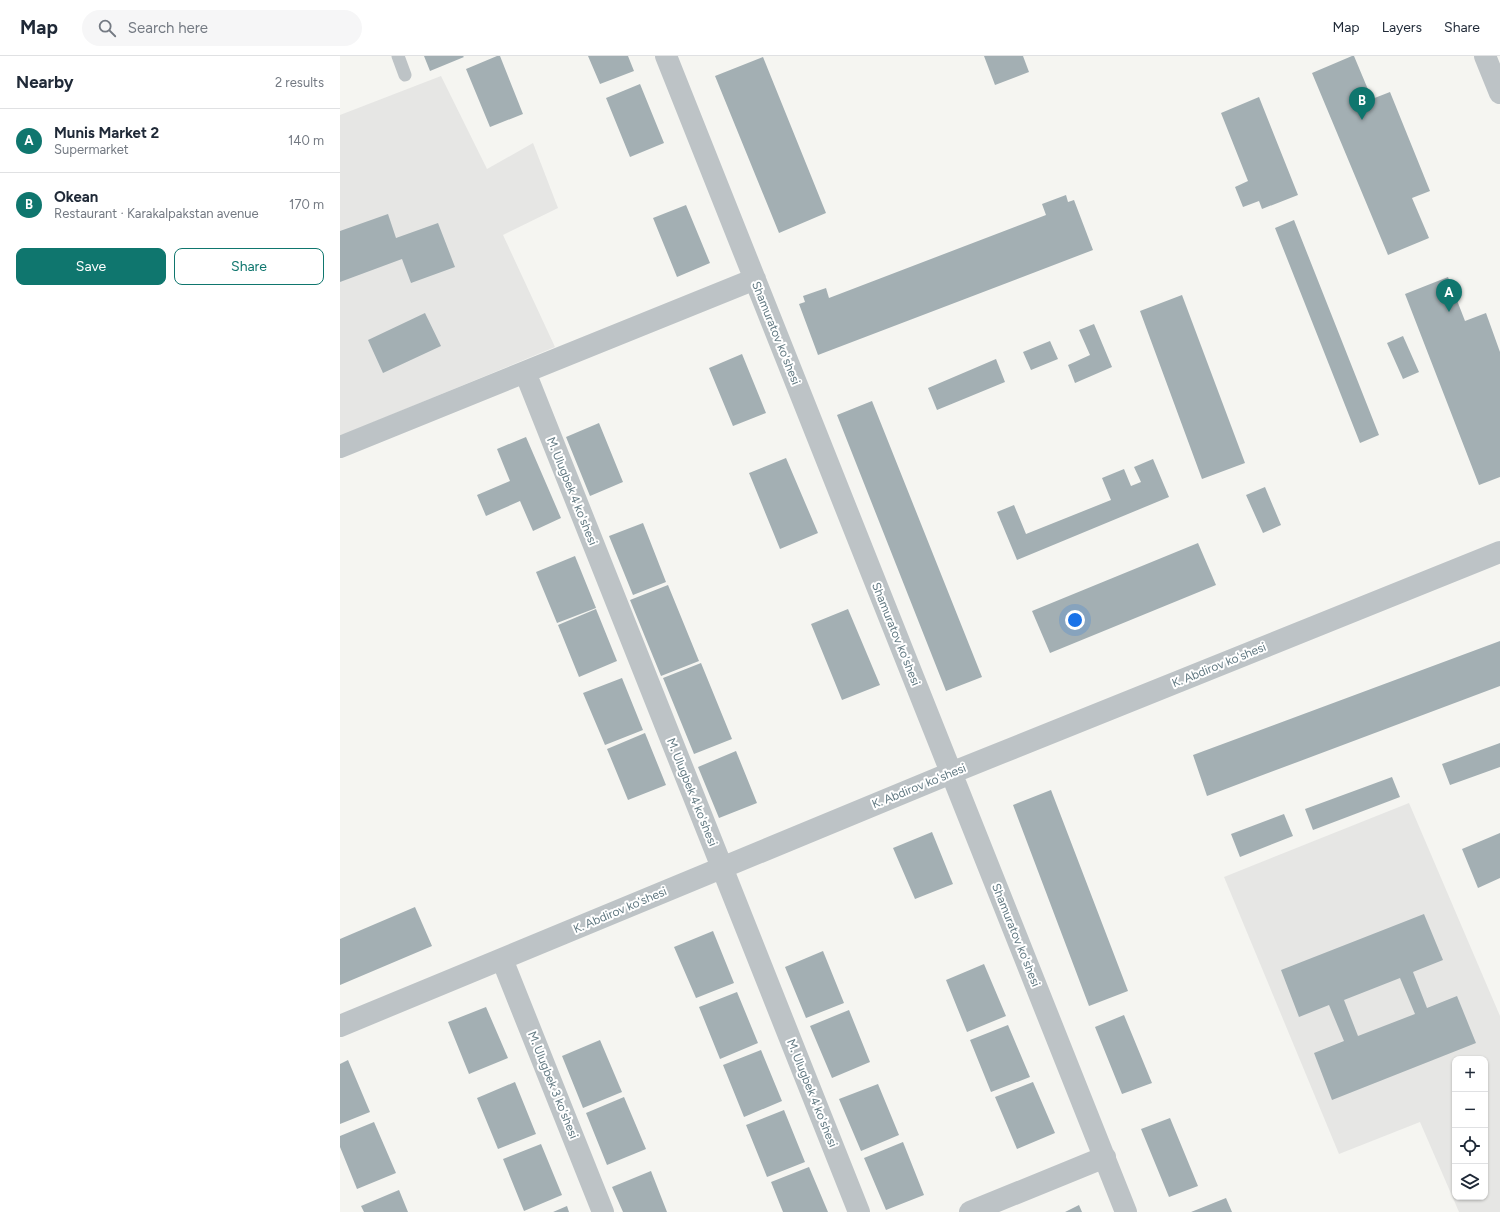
<!DOCTYPE html>
<html lang="en">
<head>
<meta charset="utf-8">
<style>
  :root { --surface:#fff; --page:#f6f6f7; --text:#1f2937; --muted:#747a83; --line:#e0e1e3; --accent:#0f766e }
  body { margin:0; font-family:Figtree,sans-serif; background:var(--page); color:var(--text) }
  .controls { position:absolute; right:12px; bottom:12px; display:grid; overflow:hidden; border-radius:8px; box-shadow:0 1px 3px #0004 }
  .controls button { width:36px; height:36px; display:grid; place-items:center; padding:0; border:0; border-bottom:1px solid var(--line); background:var(--surface); color:var(--text); font:20px sans-serif }
  .you { position:absolute; left:735px; top:564px; width:14px; height:14px; margin:-10px; border:3px solid #fff; border-radius:50%; background:#1a73e8; box-shadow:0 0 0 6px #1a73e833 }
  .badge { display:grid; place-items:center; width:26px; height:26px; border-radius:50%; background:var(--accent); color:#fff; font-size:13px; font-weight:700 }
  .pin { position:absolute; translate:-50% -33px; filter:drop-shadow(0 1px 2px #0008) }
  .pin::after { content:''; position:absolute; top:21px; width:14px; height:12px; background:inherit; clip-path:polygon(0 0,100% 0,50% 100%) }
  .list { margin:0; padding:0; list-style:none }
  h2 { display:flex; justify-content:space-between; align-items:center; height:52px; margin:0; padding:0 16px; font-size:17px }
  h2 small { font-size:13px; font-weight:400; color:var(--muted) }
  .list li { display:grid; grid-template-columns:26px 1fr auto; gap:12px; align-items:center; box-sizing:border-box; height:64px; padding:0 16px; border-top:1px solid var(--line) }
  .list b { display:block; font-size:15px; white-space:nowrap }
  .list p { margin:0; font-size:13px; white-space:nowrap; color:var(--muted) }
  .list em { font-size:13px; font-style:normal; color:var(--muted) }
  .actions { display:flex; gap:8px; padding:12px 16px }
  .actions a { flex:1; padding:9px 0; border:1px solid var(--accent); border-radius:8px; text-align:center; font-size:14px; color:var(--accent) }
  .actions .main { background:var(--accent); color:#fff }
  .icon { flex:none; width:22px; height:22px; fill:none; stroke:currentColor; stroke-width:2; stroke-linecap:round; stroke-linejoin:round }
  .map { position:relative; flex:none; width:1160px; height:1156px; overflow:hidden }
  header { display:flex; align-items:center; gap:24px; box-sizing:border-box; height:56px; padding:0 20px; background:var(--surface); border-bottom:1px solid var(--line) }
  header strong { font-size:19px }
  nav { display:flex; gap:22px; margin-inline-start:auto; font-size:14px }
  .search { width:280px; height:36px; background:var(--page); display:flex; align-items:center; gap:10px; box-sizing:border-box; padding:0 14px; border-radius:22px; color:var(--muted); font-size:15px }
  main { display:flex }
  aside { flex:1; background:var(--surface) }
  .map>svg:first-child { display:block }
  .built { fill:#e6e6e4; fill-rule:evenodd }
  .building { fill:#a3afb3; fill-rule:evenodd }
  .lines { fill:none; stroke-linecap:round; stroke-linejoin:round }
  .service { stroke:#bdc3c6; stroke-width:13 }
  .minor { stroke:#bdc3c6; stroke-width:22 }
  .tertiary { stroke:#bdc3c6; stroke-width:22 }
  .labels { text-anchor:middle; stroke-width:4; stroke-linejoin:round; paint-order:stroke }
  .street-label { font-size:12px; fill:#637a83; stroke:#fff }
</style>
</head>
<body>
<header>
<strong>Map</strong>
<div class="search"><svg class="icon" aria-label="search" viewBox="0 0 24 24"><circle cx="10" cy="10" r="6"/><path d="M15 15l6 6"/></svg>Search here</div>
<nav><a>Map</a><a>Layers</a><a>Share</a></nav>
</header>
<main>
<aside>
<h2>Nearby<small>2 results</small></h2>
<ul class="list">
<li><span class="badge">A</span><div><b>Munis Market 2</b><p>Supermarket</p></div><em>140 m</em></li>
<li><span class="badge">B</span><div><b>Okean</b><p>Restaurant · Karakalpakstan avenue</p></div><em>170 m</em></li>
</ul>
<div class="actions"><a class="main">Save</a><a>Share</a></div>
</aside>
<div class="map">
<svg width="1160" height="1156" viewBox="0 0 1160 1156">
  <rect width="100%" height="100%" fill="#f5f5f1"/>
  <path class="built" d="M101,20L147,113L193,87L218,152L163,179L215,291L0,380V59Z
    M1069,747L1160,960V1156H1119L1080,1066L999,1098L884,821ZM1115,1003H1145V1141H1115Z"/>
  <path class="building" d="M84,0H123L124,1L90,15Z
    M157,0H160L183,58L150,71L126,13Z
    M248,0H288L294,15L260,28Z
    M644,0H683L689,16L655,29Z
    M1012,0H1014L1032,43L1050,36L1090,135L1072,142L1089,182L1048,199L972,17Z
    M423,1L486,157L439,177L375,20Z
    M300,28L324,87L290,101L266,42Z
    M919,41L958,139L922,153L919,145L903,151L895,131L908,125L881,57Z
    M726,139L728,146L734,144L753,194L478,299L459,248L465,246L463,240L486,232L489,242L706,159L702,148Z
    M346,149L370,207L337,221L313,162Z
    M48,158L56,182L98,167L115,211L71,227L62,203L0,226V175Z
    M954,164L1039,379L1020,387L935,172Z
    M1108,221L1125,265L1146,257L1160,296V421L1139,429L1065,238Z
    M842,239L905,407L862,423L800,255Z
    M85,257L101,290L43,317L28,284Z
    M754,268L772,311L735,327L728,309L750,299L739,274Z
    M1063,280L1079,316L1063,323L1047,287Z
    M710,285L718,303L691,314L683,296Z
    M402,298L426,357L393,370L369,312Z
    M656,303L665,326L597,354L588,332Z
    M532,345L642,621L606,635L497,359Z
    M259,367L283,426L250,440L226,381Z
    M186,381L221,462L193,475L180,445L146,460L137,439L170,425L157,393Z
    M446,402L478,477L440,493L409,417Z
    M813,403L829,441L677,504L657,456L674,449L686,478L771,444L762,422L784,413L791,430L801,426L794,411Z
    M925,431L941,469L923,477L906,439Z
    M303,467L326,526L293,539L269,480Z
    M858,487L876,529L710,597L692,555Z
    M235,500L256,552L217,567L196,516Z
    M328,529L359,605L321,620L290,544Z
    M256,553L277,605L239,621L218,569Z
    M508,553L540,629L502,644L471,568Z
    M1160,585V630L867,740L853,699Z
    M361,607L392,683L354,698L323,622Z
    M282,622L303,674L265,689L243,637Z
    M305,677L326,729L288,744L267,693Z
    M1160,687V711L1110,729L1102,708Z
    M396,695L417,747L379,762L358,711Z
    M1052,721L1060,741L973,774L965,753Z
    M711,734L788,935L749,950L673,749Z
    M944,758L953,780L900,801L891,778Z
    M592,776L613,828L575,843L553,792Z
    M1160,777V822L1138,832L1122,793Z
    M75,851L92,890L0,929V883Z
    M1084,858L1103,904L1073,916L1087,952L1117,940L1136,987L992,1044L974,997L1004,985L989,949L959,961L941,914ZM1060,922L1075,958L1018,980L1004,944Z
    M373,875L394,927L356,942L334,891Z
    M483,895L504,947L466,962L445,911Z
    M644,908L666,960L627,976L606,924Z
    M397,936L418,987L380,1003L359,951Z
    M146,951L168,1002L129,1018L108,966Z
    M509,954L530,1006L492,1022L470,970Z
    M784,959L812,1027L782,1038L755,971Z
    M668,969L690,1021L651,1036L630,984Z
    M260,984L282,1036L243,1052L222,1000Z
    M421,994L442,1045L404,1061L383,1009Z
    M8,1004L30,1056L0,1068V1008Z
    M175,1026L196,1078L158,1093L137,1042Z
    M693,1026L715,1077L677,1093L655,1041Z
    M538,1028L559,1079L521,1095L499,1043Z
    M284,1041L306,1093L267,1109L246,1057Z
    M444,1054L465,1106L427,1121L406,1069Z
    M830,1062L858,1130L829,1141L801,1073Z
    M34,1066L56,1117L17,1133L0,1091V1080Z
    M563,1086L584,1139L546,1154L524,1102Z
    M201,1088L222,1139L184,1155L163,1103Z
    M469,1111L488,1156H443L431,1126Z
    M311,1115L327,1156H283L272,1131Z
    M59,1134L68,1156H24L21,1150Z
    M886,1142L892,1156H851Z
    M739,1149L742,1156H725Z
    M227,1150L229,1156H213Z"/>
  <g class="lines">
    <path class="service" d="M58,0L65,19"/>
    <path class="minor" d="M326,0L786,1156
      M185,316L519,1156
      M0,391L415,223
      M162,903L263,1156
      M0,970L611,717L1160,496
      M630,1156L765,1101"/>
    <path class="tertiary" d="M1145,0L1160,37"/>
  </g>
  <g class="labels">
    <g class="street-label">
      <text transform="translate(436 277) rotate(68)" y="4">Shamuratov ko'shesi</text>
      <text transform="translate(232 435) rotate(68)" y="4">M. Ulugbek 4 ko'shesi</text>
      <text transform="translate(556 578) rotate(68)" y="4">Shamuratov ko'shesi</text>
      <text transform="translate(879 609) rotate(-22)" y="4">K. Abdirov ko'shesi</text>
      <text transform="translate(579 730) rotate(-22)" y="4">K. Abdirov ko'shesi</text>
      <text transform="translate(352 736) rotate(68)" y="4">M. Ulugbek 4 ko'shesi</text>
      <text transform="translate(280 854) rotate(-23)" y="4">K. Abdirov ko'shesi</text>
      <text transform="translate(676 879) rotate(68)" y="4">Shamuratov ko'shesi</text>
      <text transform="translate(213 1029) rotate(68)" y="4">M. Ulugbek 3 ko'shesi</text>
      <text transform="translate(472 1037) rotate(68)" y="4">M. Ulugbek 4 ko'shesi</text>
    </g>
  </g>
</svg>
<div class="controls">
<button>+</button>
<button>−</button>
<button><svg class="icon" aria-label="locate" viewBox="0 0 24 24"><circle cx="12" cy="12" r="6"/><path d="M12 2v4M12 18v4M2 12h4M18 12h4"/></svg></button>
<button><svg class="icon" aria-label="layers" viewBox="0 0 24 24"><path d="M12 4l9 5-9 5-9-5zM3 14l9 5 9-5"/></svg></button>
</div>
<div class="you"></div>
<div class="pin badge" style="left:1109px;top:256px">A</div>
<div class="pin badge" style="left:1022px;top:64px">B</div>
</div>
</main>
</body>
</html>
